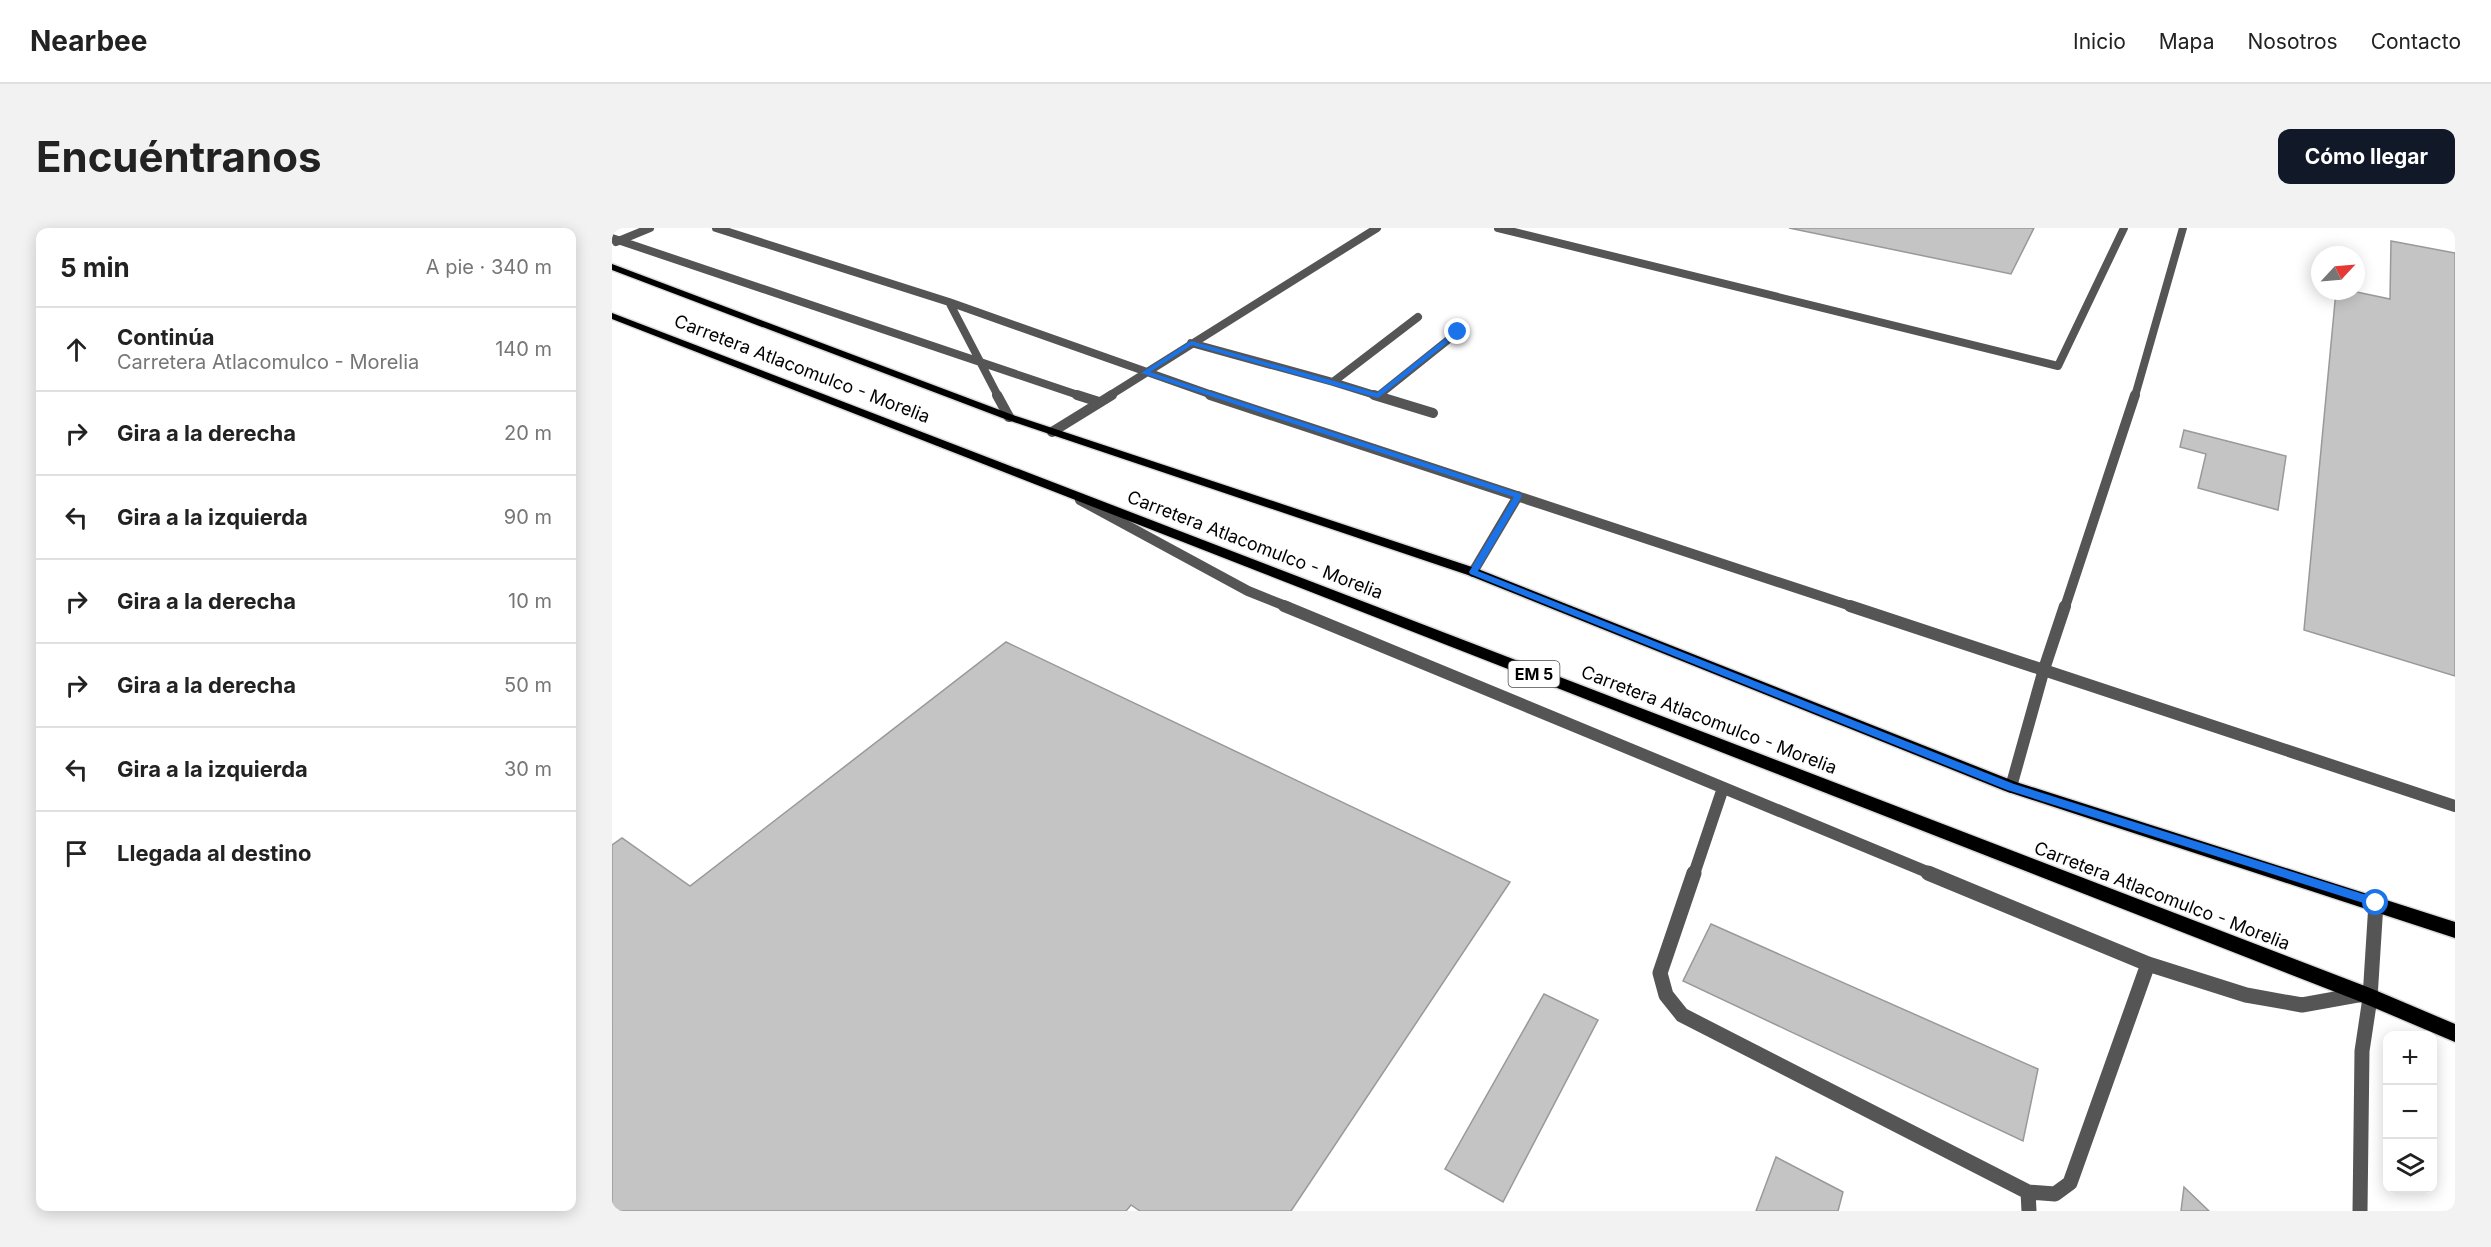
<!DOCTYPE html>
<html lang="es">
<head>
<meta charset="utf-8">
<style>
  :root { --surface:#fff; --page:#f2f2f2; --text:#222; --muted:#767676; --line:#e0e0e0; --accent:#111827 }
  body { margin:0; font-family:Inter,sans-serif; background:var(--page); color:var(--text) }
  .controls { position:absolute; right:18px; bottom:18px; display:grid; overflow:hidden; border-radius:12px; box-shadow:0 3px 15px #0003 }
  .controls button { width:54px; height:54px; display:grid; place-items:center; padding:0; border:0; border-bottom:2px solid var(--line); background:var(--surface); color:var(--text); font:30px sans-serif }
  .compass { position:absolute; left:1699px; top:18px; width:54px; height:54px; border-radius:50%; background:var(--surface); box-shadow:0 3px 15px #0003; rotate:64deg }
  .stop { position:absolute; width:18px; height:18px; margin:-14px; border:4px solid #1a73e8; border-radius:50%; background:#fff }
  .stop.end { background:#1a73e8; border-color:#fff; box-shadow:0 2px 6px #0008 }
  .list { margin:0; padding:0; list-style:none }
  h2 { display:flex; justify-content:space-between; align-items:center; height:78px; margin:0; padding:0 24px; font-size:26px }
  h2 small { font-size:20px; font-weight:400; color:var(--muted) }
  .list li { display:grid; grid-template-columns:39px 1fr auto; gap:18px; align-items:center; box-sizing:border-box; height:84px; padding:0 24px; border-top:2px solid var(--line) }
  .list b { display:block; font-size:22px; white-space:nowrap }
  .list p { margin:0; font-size:20px; white-space:nowrap; color:var(--muted) }
  .list em { font-size:20px; font-style:normal; color:var(--muted) }
  .icon { flex:none; width:33px; height:33px; fill:none; stroke:currentColor; stroke-width:2; stroke-linecap:round; stroke-linejoin:round }
  .map { position:relative; flex:none; width:1843px; height:983px; overflow:hidden; border-radius:12px }
  header { display:flex; align-items:center; gap:36px; box-sizing:border-box; height:84px; padding:0 30px; background:var(--surface); border-bottom:2px solid var(--line) }
  header strong { font-size:28px }
  nav { display:flex; gap:33px; margin-inline-start:auto; font-size:21px }
  .intro { display:flex; align-items:center; justify-content:space-between; box-sizing:border-box; height:144px; padding:0 36px }
  h1 { margin:0; font-size:42px }
  .button { padding:15px 27px; border-radius:12px; background:var(--accent); color:#fff; font-size:21px; font-weight:700 }
  main { display:flex; gap:36px; padding:0 36px }
  aside { flex:1; background:var(--surface); border-radius:12px; box-shadow:0 3px 15px #0003 }
  .map>svg:first-child { display:block }
  .building { fill:#c4c4c4; stroke:#999; stroke-width:1.5 }
  .lines { fill:none; stroke-linecap:round; stroke-linejoin:round }
  .primary-casing { stroke:#dbdbdb; stroke-width:3 }
  .lane-far3 { stroke:#555; stroke-width:8 }
  .lane-far2 { stroke:#555; stroke-width:10 }
  .lane-far1 { stroke:#555; stroke-width:12 }
  .lane { stroke:#555; stroke-width:15 }
  .street { stroke:#555; stroke-width:15 }
  .primary { fill:#000; fill-rule:evenodd }
  .route { fill:#1a73e8 }
  .labels { text-anchor:middle; stroke-width:4.5; stroke-linejoin:round; paint-order:stroke }
  .shield { fill:#fff; stroke:#4c4c4c; stroke-width:1.5 }
  .shield-label { font-size:16px; font-weight:bold; fill:#000 }
  .street-label { font-size:18px; fill:#000; stroke:#fff }
</style>
</head>
<body>
<header>
<strong>Nearbee</strong>
<nav><a>Inicio</a><a>Mapa</a><a>Nosotros</a><a>Contacto</a></nav>
</header>
<div class="intro"><h1>Encuéntranos</h1><a class="button">Cómo llegar</a></div>
<main>
<aside>
<h2>5 min<small>A pie · 340 m</small></h2>
<ul class="list">
<li><svg class="icon" aria-label="ahead" viewBox="0 0 24 24"><path d="M12 20V5M6 11l6-6 6 6"/></svg><div><b>Continúa</b><p>Carretera Atlacomulco - Morelia</p></div><em>140 m</em></li>
<li><svg class="icon" aria-label="right" viewBox="0 0 24 24"><path d="M7 20v-9h11M14 6l5 5-5 5"/></svg><div><b>Gira a la derecha</b></div><em>20 m</em></li>
<li><svg class="icon" aria-label="left" viewBox="0 0 24 24"><path d="M17 20v-9H6M10 6l-5 5 5 5"/></svg><div><b>Gira a la izquierda</b></div><em>90 m</em></li>
<li><svg class="icon" aria-label="right" viewBox="0 0 24 24"><path d="M7 20v-9h11M14 6l5 5-5 5"/></svg><div><b>Gira a la derecha</b></div><em>10 m</em></li>
<li><svg class="icon" aria-label="right" viewBox="0 0 24 24"><path d="M7 20v-9h11M14 6l5 5-5 5"/></svg><div><b>Gira a la derecha</b></div><em>50 m</em></li>
<li><svg class="icon" aria-label="left" viewBox="0 0 24 24"><path d="M17 20v-9H6M10 6l-5 5 5 5"/></svg><div><b>Gira a la izquierda</b></div><em>30 m</em></li>
<li><svg class="icon" aria-label="arrive" viewBox="0 0 24 24"><path d="M6 21V4h12l-3 4 3 4H6"/></svg><div><b>Llegada al destino</b></div></li>
</ul>
</aside>
<div class="map">
<svg width="1843" height="983" viewBox="0 0 1843 983">
  <rect width="100%" height="100%" fill="#fff"/>
  <path class="building" d="M1177,0H1422L1399,46Z
    M1779,13L1843,25V448L1692,402L1724,63H1740L1778,71Z
    M1572,202L1674,228L1666,282L1586,260L1594,226L1568,219Z
    M394,414L898,654L679,983H528L519,977L514,983H0V617L10,610L78,658Z
    M1099,696L1426,841L1411,913L1071,753Z
    M932,766L986,792L891,974L833,941Z
    M1164,929L1231,964L1226,983H1144Z
    M1572,959L1597,983H1569Z"/>
  <g class="lines">
    <defs>
      <path id="primary" d="M0,36L401,187L866,341L1404,554L1843,694V710L1393,563L856,347L393,191L0,42Z
        M0,85L1758,760L1843,796V814L1744,772L0,91Z"/>
    </defs>
    <use href="#primary" class="primary-casing"/>
    <path class="lane-far3" d="M104,0L337,74L386,168
      M886,0L1446,138L1512,0
      M0,10L469,168
      M4,14L38,0
      M337,74L603,168
      M579,115L721,154L806,89
      M721,154L766,168
      M497,168L765,0
      M766,168L846,104
      M1523,168L1571,0"/>
    <path class="lane-far2" d="M385,167L397,189
      M465,167L487,174
      M598,167L1242,379
      M762,167L821,185
      M440,204L500,167
      M468,272L636,363L676,379
      M861,344L906,268
      M1453,379L1523,167"/>
    <path class="lane-far1" d="M672,378L1320,646
      M1238,378L1843,578
      M1399,559L1432,441L1453,378
      M1082,646L1111,560"/>
    <path class="lane" d="M1082,645L1048,745L1054,767L1070,787L1416,964L1443,966L1458,955L1536,736
      M1316,645L1536,736L1634,767L1690,777L1751,766
      M1416,964L1417,983"/>
    <path class="street" d="M1748,983L1750,823L1758,770L1764,675"/>
    <use href="#primary" class="primary"/>
  </g>
  <path class="route" d="M843,103L849,104L766,170L580,117L538,144L909,266L910,268L866,343L1402,556L1764,670L1768,671V678L1764,679L1395,562L858,346L857,344L902,269L529,145L579,113L765,165Z"/>
  <g class="labels">
    <rect class="shield" x="896.5" y="433" width="51" height="26" rx="4.5"/>
    <g class="shield-label">
      <text x="922" y="452">EM 5</text>
    </g>
    <g class="street-label">
      <text transform="translate(190 141) rotate(21)" y="6">Carretera Atlacomulco - Morelia</text>
      <text transform="translate(643 317) rotate(21)" y="6">Carretera Atlacomulco - Morelia</text>
      <text transform="translate(1097 492) rotate(21)" y="6">Carretera Atlacomulco - Morelia</text>
      <text transform="translate(1550 668) rotate(21)" y="6">Carretera Atlacomulco - Morelia</text>
    </g>
  </g>
</svg>
<div class="controls">
<button>+</button>
<button>−</button>
<button><svg class="icon" aria-label="layers" viewBox="0 0 24 24"><path d="M12 4l9 5-9 5-9-5zM3 14l9 5 9-5"/></svg></button>
</div>
<svg class="compass" viewBox="-18 -18 36 36"><path d="M0-13l5 13h-10z" fill="#e53935"/><path d="M0 13l5-13h-10z" fill="#767676"/></svg>
<div class="stop" style="left:1764px;top:675px"></div>
<div class="stop end" style="left:846px;top:104px"></div>
</div>
</main>
</body>
</html>
